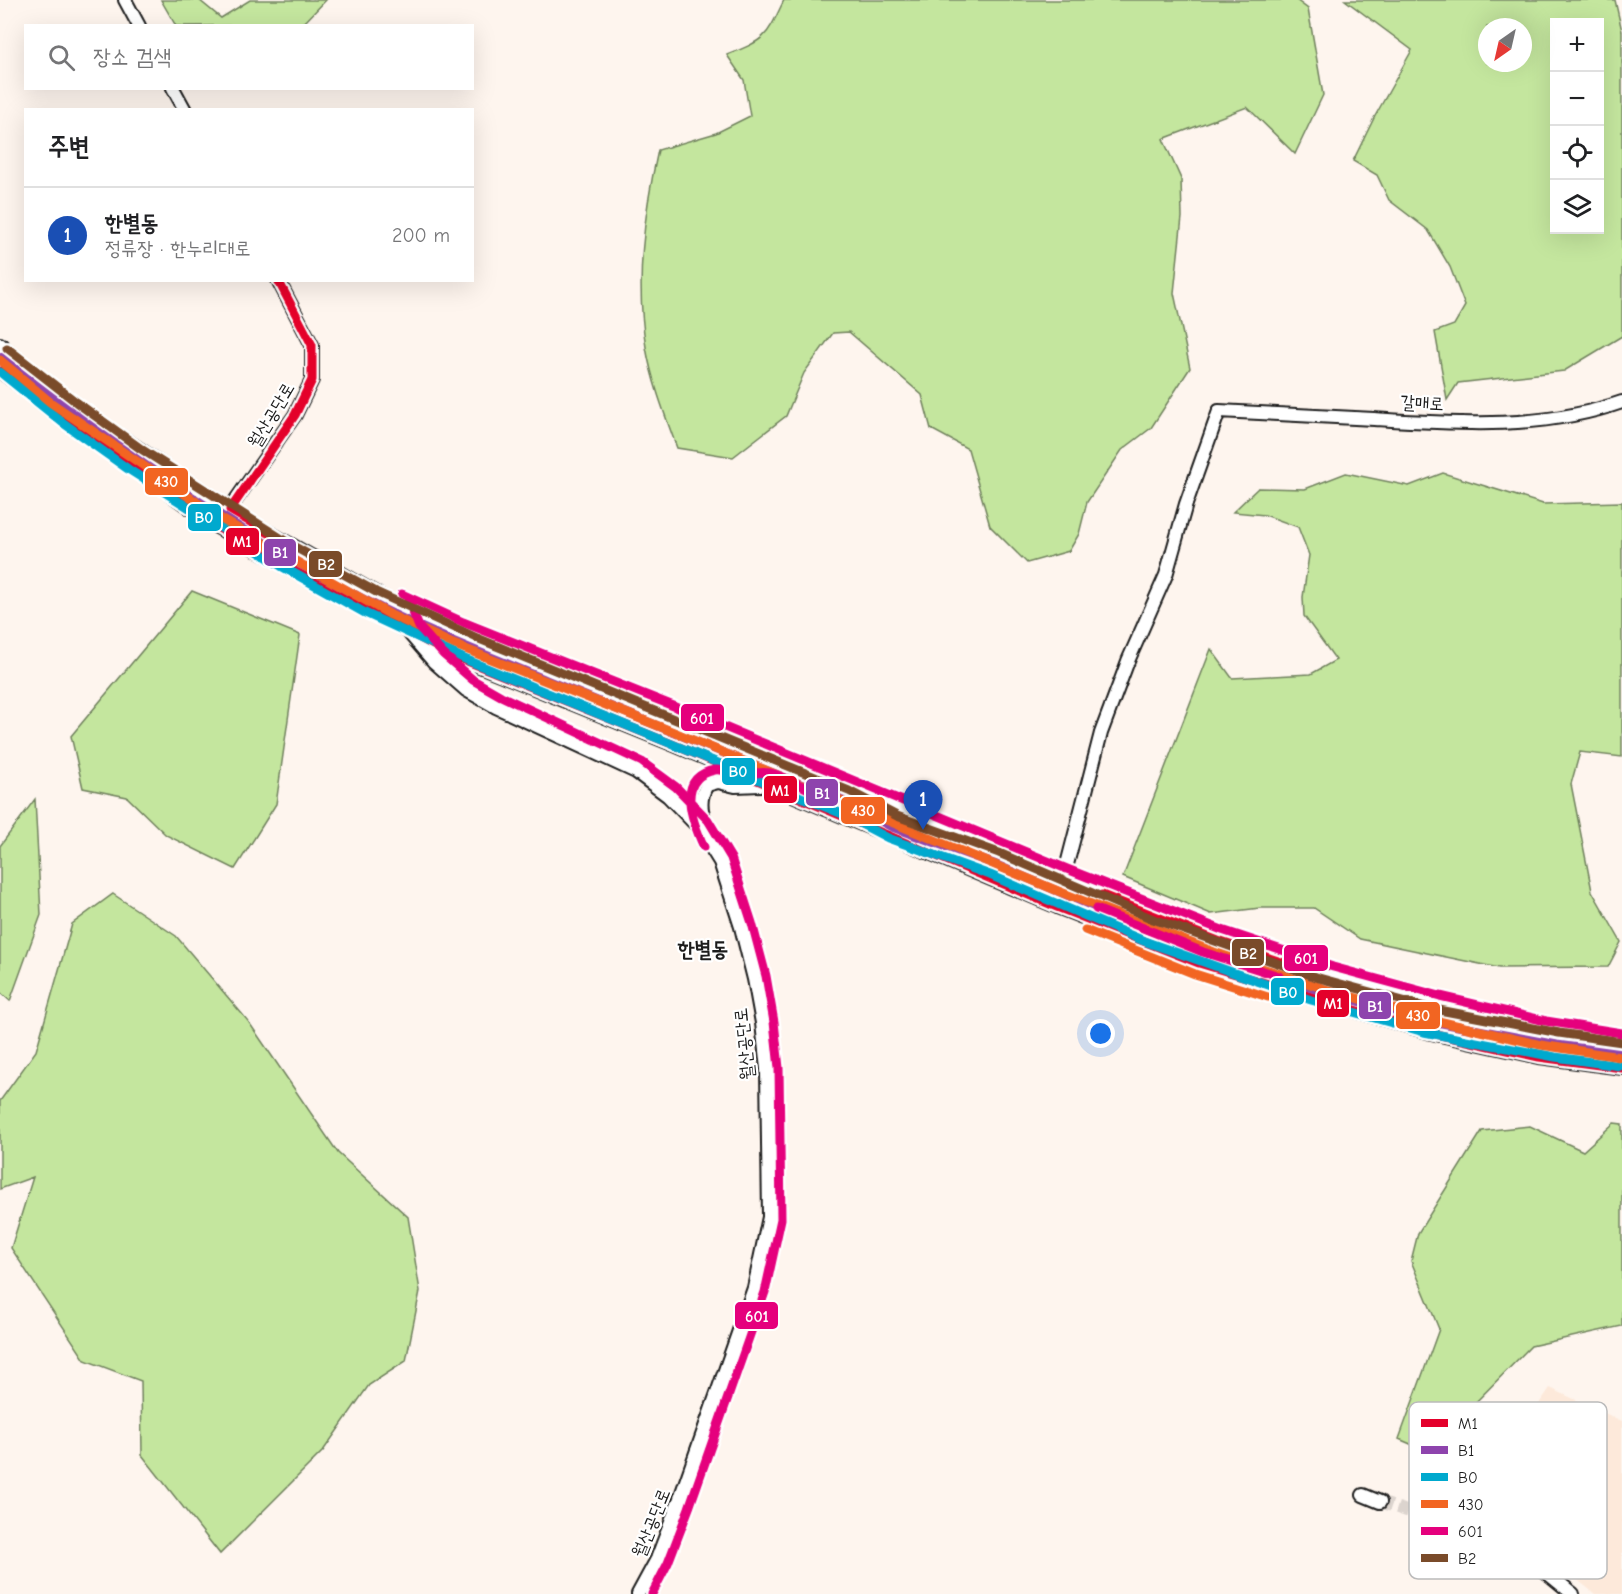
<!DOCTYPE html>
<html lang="ko">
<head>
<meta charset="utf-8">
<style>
  :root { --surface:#fff; --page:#f6f6f6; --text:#202124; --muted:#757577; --line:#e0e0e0; --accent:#0f766e }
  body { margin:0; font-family:"Comic Neue","Poor Story",sans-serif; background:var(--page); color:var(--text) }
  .controls { position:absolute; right:18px; top:18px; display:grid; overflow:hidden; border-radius:0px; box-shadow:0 6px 24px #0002 }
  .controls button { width:54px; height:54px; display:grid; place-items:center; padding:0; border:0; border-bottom:2px solid var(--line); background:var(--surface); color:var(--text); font:30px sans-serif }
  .compass { position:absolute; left:1478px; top:18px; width:54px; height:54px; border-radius:50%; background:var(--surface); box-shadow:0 6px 24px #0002; rotate:214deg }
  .you { position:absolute; left:1101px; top:1034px; width:21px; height:21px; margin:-15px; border:4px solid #fff; border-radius:50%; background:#1a73e8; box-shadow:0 0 0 9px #1a73e833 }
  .badge { display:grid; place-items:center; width:39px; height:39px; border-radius:50%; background:var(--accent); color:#fff; font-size:20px; font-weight:700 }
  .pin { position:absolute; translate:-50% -50px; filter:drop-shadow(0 2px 3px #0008) }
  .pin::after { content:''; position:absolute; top:32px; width:21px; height:18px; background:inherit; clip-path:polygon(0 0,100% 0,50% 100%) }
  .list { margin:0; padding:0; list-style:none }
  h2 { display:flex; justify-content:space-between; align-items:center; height:78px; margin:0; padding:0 24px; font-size:26px }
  h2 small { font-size:20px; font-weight:400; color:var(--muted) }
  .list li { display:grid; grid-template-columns:39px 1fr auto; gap:18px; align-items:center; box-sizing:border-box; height:96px; padding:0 24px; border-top:2px solid var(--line) }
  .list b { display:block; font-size:22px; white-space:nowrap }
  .list p { margin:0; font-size:20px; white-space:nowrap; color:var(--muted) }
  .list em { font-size:20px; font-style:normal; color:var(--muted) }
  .icon { flex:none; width:33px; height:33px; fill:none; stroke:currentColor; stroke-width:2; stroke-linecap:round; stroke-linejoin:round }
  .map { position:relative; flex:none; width:1622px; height:1594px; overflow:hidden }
  .search { position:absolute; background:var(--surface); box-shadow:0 6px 24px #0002; left:24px; top:24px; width:450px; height:66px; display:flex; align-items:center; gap:15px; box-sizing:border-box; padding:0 21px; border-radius:0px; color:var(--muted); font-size:22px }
  .panel { position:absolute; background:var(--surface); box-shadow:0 6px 24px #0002; left:24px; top:108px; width:450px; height:174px; border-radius:0px }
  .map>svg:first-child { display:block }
  .built { fill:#fde9da }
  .green { fill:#c4e69e; stroke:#70815d; stroke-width:1.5; fill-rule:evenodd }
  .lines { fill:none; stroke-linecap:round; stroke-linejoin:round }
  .minor-tunnel { stroke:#dcd4ce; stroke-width:12; stroke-dasharray:12 6; stroke-linecap:butt }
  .minor-casing { stroke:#1c1c1c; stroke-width:16 }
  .minor { stroke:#fff; stroke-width:12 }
  .bus-1-casing { stroke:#fff; stroke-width:14 }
  .bus-2-casing { stroke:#fff; stroke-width:14 }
  .bus-3-casing { stroke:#fff; stroke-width:14 }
  .bus-4-casing { stroke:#fff; stroke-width:14 }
  .bus-5-casing { stroke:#fff; stroke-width:14 }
  .bus-6-casing { stroke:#fff; stroke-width:14 }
  .bus-1 { stroke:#e4002b; stroke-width:9 }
  .bus-2 { stroke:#8e44ad; stroke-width:9 }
  .bus-3 { stroke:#00a9ce; stroke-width:9 }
  .bus-4 { stroke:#f26522; stroke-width:9 }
  .bus-5 { stroke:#e5007d; stroke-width:9 }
  .bus-6 { stroke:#7a4b2a; stroke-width:9 }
  .labels { text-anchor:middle; stroke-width:4.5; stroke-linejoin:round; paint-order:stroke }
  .street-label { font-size:18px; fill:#1c1c1c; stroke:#fff }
  .quarter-label { font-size:21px; font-weight:bold; fill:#1c1c1c; stroke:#fff }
  .key { fill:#fff; stroke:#bbb; stroke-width:1.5 }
  .key-label { font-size:16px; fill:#1c1c1c }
  .line-badge { stroke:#fff; stroke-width:2 }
  .badge-label { font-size:16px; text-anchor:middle; font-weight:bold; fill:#fff }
</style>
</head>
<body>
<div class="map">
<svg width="1622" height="1594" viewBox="0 0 1622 1594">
  <rect width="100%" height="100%" fill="#fef5ee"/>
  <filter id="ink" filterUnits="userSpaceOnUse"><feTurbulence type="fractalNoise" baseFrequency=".0167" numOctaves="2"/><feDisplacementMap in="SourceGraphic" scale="12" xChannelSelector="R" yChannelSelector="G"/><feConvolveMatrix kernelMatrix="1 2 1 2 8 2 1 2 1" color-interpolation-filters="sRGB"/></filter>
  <g filter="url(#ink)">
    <path class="built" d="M1550,1388L1622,1421V1594H1595L1554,1561L1502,1529L1521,1477L1517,1458L1503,1444L1500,1430L1506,1417L1536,1408Z"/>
    <path class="green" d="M161,0H199L221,18L250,0H326L306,21L298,25L176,26Z
      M784,0H1296L1308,9L1323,95L1295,154L1247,107L1163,139L1181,179L1182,217L1174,293L1190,368L1151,428L1122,450L1087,502L1079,534L1069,551L1027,563L990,526L968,449L931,429L922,395L849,332L833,333L804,373L786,416L733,457L677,448C665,415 652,382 646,347C635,282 644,214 658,150L716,133L750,116L744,80L727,55C767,39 766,38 784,0Z
      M1345,0H1615L1622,31V336L1564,371L1458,383L1447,400L1435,332L1454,325L1465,306L1450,267L1428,230L1389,200L1377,175L1353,161L1374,118L1412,50ZM1600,22V230H1554V22ZM1487,27H1523V63H1487Z
      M1346,473L1409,486L1443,473L1543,504L1622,502V757L1580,752L1571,784L1592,891L1621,942L1608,967L1499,968L1360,939L1314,908H1260L1211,914L1123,877L1211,649L1232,678L1311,674L1336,660L1304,616L1303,597L1309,555L1298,527L1265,515L1233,512L1258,488L1305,489Z
      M192,591L300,635L276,804L235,869L166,835L127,797L83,788L71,736Z
      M35,799L41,915L10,1001L0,992V846Z
      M113,894L176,936L248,1021L338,1153L408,1217L420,1291L406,1361L369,1385L323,1451L220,1554L142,1455L141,1381L85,1360L11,1248L33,1177L0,1189V1101L36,1051L72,924Z
      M1614,1123L1622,1124V1326L1531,1346L1469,1409L1473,1471L1399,1439L1439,1329L1411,1261L1418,1233L1482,1131L1530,1126L1583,1151Z"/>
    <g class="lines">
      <path class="minor-tunnel" d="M1380,1502L1427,1518"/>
      <defs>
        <path id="minor" d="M125,0L139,26
          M173,88L185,110
          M0,344L57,392L95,419L230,510L397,605L458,633L681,722L1063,880L1218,941L1329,978L1437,1008L1544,1033L1622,1045
          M0,371L64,420L217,527L296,572L450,654L672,744L1057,907L1199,963L1317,1000L1431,1033L1539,1057L1622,1068
          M217,527L295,415L312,380V345L278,280
          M397,605L409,633L434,662L466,690L496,707L636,772L668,796L699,828L720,862L741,927L754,979L762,1023L767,1069L769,1217L754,1288L678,1504L657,1559L638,1594
          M714,841C705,821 695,805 707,785L718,782L735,786L761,785
          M1063,880L1101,733L1128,661L1166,575L1186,504L1219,411C1270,414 1322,416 1374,419C1457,424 1542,430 1622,402
          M1363,1495L1380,1502
          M1427,1518L1529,1558L1573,1594"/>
      </defs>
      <use href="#minor" class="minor-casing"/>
      <use href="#minor" class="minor"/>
      <defs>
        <path id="bus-1" d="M0,371L64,420L217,527L296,572L450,654L672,744L1057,907L1199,963L1431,1033L1539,1057L1622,1068
          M269,533L230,510L295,415L312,380V345L278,280
          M1102,895L1218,941L1281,962"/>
        <path id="bus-2" d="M0,357C116,449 238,533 369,602C426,632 487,655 546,680C645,721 745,762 845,802L892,827L994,864L1149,930L1315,989L1426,1020L1557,1045L1622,1054"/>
        <path id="bus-3" d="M0,372L62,422L128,469L281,566L365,613L467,660L840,813L888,838L990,875L1144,941L1311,1000L1424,1032L1555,1057L1620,1066"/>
        <path id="bus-4" d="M0,360L50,402L223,520L391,615L453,644L676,733L1058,891L1214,952L1325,989L1434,1020L1541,1045L1620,1057
          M1085,930L1195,974L1268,997"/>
        <path id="bus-5" d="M402,594L463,622L686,711L1067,869L1222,930L1333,967L1440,996L1546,1021L1622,1033
          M408,600L419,627L443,654L473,680L501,696L642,762L676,787L708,820L731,858L752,923L766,976L774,1022L779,1068L781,1219L765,1292L689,1508L668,1563L652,1594
          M704,847C693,823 674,777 715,770C722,769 730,773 737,774C748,775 759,771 770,773C785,776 802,787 817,793
          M1096,909L1203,952L1279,976"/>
        <path id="bus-6" d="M7,348L76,402L141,449L293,546L376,592L477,638L849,791L897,816L999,853L1153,919L1319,978L1429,1008L1559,1033L1622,1042"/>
      </defs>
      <use href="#bus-1" class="bus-1-casing"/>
      <use href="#bus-2" class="bus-2-casing"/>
      <use href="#bus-3" class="bus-3-casing"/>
      <use href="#bus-4" class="bus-4-casing"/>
      <use href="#bus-5" class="bus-5-casing"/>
      <use href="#bus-6" class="bus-6-casing"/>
      <use href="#bus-1" class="bus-1"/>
      <use href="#bus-2" class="bus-2"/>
      <use href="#bus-3" class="bus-3"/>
      <use href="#bus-4" class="bus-4"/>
      <use href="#bus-5" class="bus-5"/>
      <use href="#bus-6" class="bus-6"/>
    </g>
  </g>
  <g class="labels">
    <g class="street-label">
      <text transform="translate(1422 403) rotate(3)" y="6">갈매로</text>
      <text transform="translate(271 415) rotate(-59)" y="6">월산공단로</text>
      <text transform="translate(744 1044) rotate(-96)" y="6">월산공단로</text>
      <text transform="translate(651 1523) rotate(-68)" y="6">월산공단로</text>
    </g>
    <g class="quarter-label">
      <text x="703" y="956">한별동</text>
    </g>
  </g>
  <rect x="1409" y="1402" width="198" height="177" rx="9" class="key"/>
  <rect x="1421" y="1419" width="27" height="8" fill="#e4002b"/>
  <rect x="1421" y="1446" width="27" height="8" fill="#8e44ad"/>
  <rect x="1421" y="1473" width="27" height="8" fill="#00a9ce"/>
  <rect x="1421" y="1500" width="27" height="8" fill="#f26522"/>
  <rect x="1421" y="1527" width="27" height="8" fill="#e5007d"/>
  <rect x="1421" y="1554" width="27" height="8" fill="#7a4b2a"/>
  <g class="key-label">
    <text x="1458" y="1429">M1</text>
    <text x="1458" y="1456">B1</text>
    <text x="1458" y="1483">B0</text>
    <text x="1458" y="1510">430</text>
    <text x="1458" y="1537">601</text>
    <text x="1458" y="1564">B2</text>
  </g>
  <g class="line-badge">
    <rect x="144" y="467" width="45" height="29" rx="6" fill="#f26522"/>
    <rect x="187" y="503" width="35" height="29" rx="6" fill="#00a9ce"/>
    <rect x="225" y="527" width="35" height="29" rx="6" fill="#e4002b"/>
    <rect x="263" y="538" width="34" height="29" rx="6" fill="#8e44ad"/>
    <rect x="308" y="550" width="35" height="28" rx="6" fill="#7a4b2a"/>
    <rect x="680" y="703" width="45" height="29" rx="6" fill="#e5007d"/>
    <rect x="721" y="757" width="35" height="29" rx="6" fill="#00a9ce"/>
    <rect x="763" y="775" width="35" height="29" rx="6" fill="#e4002b"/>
    <rect x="805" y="778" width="34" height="29" rx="6" fill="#8e44ad"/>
    <rect x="840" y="796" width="46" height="29" rx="6" fill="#f26522"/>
    <rect x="1231" y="938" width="34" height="29" rx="6" fill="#7a4b2a"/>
    <rect x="1283" y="944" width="46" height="28" rx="6" fill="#e5007d"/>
    <rect x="1270" y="977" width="35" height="29" rx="6" fill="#00a9ce"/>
    <rect x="1316" y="989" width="34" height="29" rx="6" fill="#e4002b"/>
    <rect x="1358" y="991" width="34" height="29" rx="6" fill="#8e44ad"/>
    <rect x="1395" y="1001" width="46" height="29" rx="6" fill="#f26522"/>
    <rect x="734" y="1301" width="45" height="29" rx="6" fill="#e5007d"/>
  </g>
  <g class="badge-label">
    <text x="166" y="487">430</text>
    <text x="204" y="523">B0</text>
    <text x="242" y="547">M1</text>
    <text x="280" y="558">B1</text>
    <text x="326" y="570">B2</text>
    <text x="702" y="724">601</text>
    <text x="738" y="777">B0</text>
    <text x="780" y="796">M1</text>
    <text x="822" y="799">B1</text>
    <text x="863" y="816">430</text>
    <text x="1248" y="959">B2</text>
    <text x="1306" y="964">601</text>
    <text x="1288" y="998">B0</text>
    <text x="1333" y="1009">M1</text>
    <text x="1375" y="1012">B1</text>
    <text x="1418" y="1021">430</text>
    <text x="757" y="1322">601</text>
  </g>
</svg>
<div class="controls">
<button>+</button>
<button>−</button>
<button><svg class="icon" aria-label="locate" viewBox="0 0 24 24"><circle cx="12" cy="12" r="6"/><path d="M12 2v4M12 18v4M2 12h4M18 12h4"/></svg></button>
<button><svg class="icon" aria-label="layers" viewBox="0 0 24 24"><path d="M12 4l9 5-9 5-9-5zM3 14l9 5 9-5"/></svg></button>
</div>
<svg class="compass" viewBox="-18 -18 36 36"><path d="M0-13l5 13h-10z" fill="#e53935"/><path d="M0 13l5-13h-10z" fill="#757577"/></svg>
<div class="you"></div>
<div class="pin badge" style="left:923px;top:830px;background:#1a4fb4">1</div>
<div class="search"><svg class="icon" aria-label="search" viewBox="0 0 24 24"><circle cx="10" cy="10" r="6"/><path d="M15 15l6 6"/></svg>장소 검색</div>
<section class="panel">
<h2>주변<small></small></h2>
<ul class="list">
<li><span class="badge" style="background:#1a4fb4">1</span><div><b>한별동</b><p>정류장 · 한누리대로</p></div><em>200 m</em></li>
</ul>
</section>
</div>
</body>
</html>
